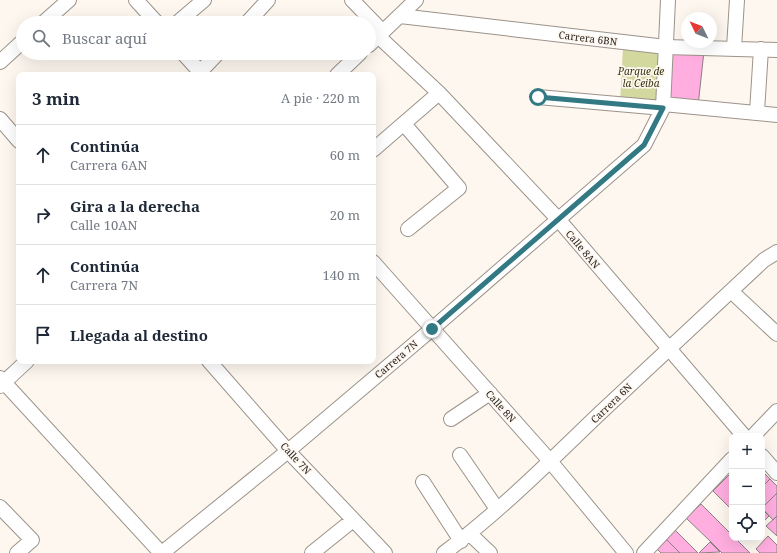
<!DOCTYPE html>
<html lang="es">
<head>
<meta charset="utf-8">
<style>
  :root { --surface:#fff; --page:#f6f6f7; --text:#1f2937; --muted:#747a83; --line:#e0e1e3 }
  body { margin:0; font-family:"Noto Serif",serif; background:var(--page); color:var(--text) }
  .controls { position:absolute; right:12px; bottom:12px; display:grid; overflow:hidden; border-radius:8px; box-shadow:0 4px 16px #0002 }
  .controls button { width:36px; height:36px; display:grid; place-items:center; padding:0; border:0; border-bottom:1px solid var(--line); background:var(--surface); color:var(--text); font:20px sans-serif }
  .compass { position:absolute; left:681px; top:12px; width:36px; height:36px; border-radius:50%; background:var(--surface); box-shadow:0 4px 16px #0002; rotate:313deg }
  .stop { position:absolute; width:12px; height:12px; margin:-9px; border:3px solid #327984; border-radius:50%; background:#fff }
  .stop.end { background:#327984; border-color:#fff; box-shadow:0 1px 4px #0008 }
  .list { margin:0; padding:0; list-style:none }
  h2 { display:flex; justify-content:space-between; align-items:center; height:52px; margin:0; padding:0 16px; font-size:17px }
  h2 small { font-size:13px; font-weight:400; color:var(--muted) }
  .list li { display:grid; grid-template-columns:26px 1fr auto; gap:12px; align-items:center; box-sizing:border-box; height:60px; padding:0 16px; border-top:1px solid var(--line) }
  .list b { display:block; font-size:15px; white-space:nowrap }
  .list p { margin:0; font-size:13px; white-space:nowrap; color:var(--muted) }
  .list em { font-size:13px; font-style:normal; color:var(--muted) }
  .icon { flex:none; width:22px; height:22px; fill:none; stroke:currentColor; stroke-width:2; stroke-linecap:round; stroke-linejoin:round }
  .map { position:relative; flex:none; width:777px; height:553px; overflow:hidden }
  .search { position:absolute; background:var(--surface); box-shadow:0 4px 16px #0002; left:16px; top:16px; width:360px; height:44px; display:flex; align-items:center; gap:10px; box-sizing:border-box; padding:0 14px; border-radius:22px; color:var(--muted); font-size:15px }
  .panel { position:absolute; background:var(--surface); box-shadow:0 4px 16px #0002; left:16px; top:72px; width:360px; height:292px; border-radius:8px }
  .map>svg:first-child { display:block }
  .green { fill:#d3d99e }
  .building { fill:#ffaedf; stroke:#8a7f85 }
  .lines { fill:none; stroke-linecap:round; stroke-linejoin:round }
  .street-casing { stroke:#9b938a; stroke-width:16 }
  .street { stroke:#fff; stroke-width:14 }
  .route { stroke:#327984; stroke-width:5 }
  .labels { text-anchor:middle; stroke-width:3.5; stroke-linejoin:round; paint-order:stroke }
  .street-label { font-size:10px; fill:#25221e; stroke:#fef7ef }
  .park-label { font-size:10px; font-style:italic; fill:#353712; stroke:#fef7ef }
</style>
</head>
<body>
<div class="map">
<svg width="777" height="553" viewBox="0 0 777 553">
  <rect width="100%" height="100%" fill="#fef7ef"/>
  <path class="green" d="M623,47L662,51L659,104L620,103Z"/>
  <path class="building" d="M669,50L704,51L698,106L666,101Z
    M762,471L770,479L762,487Z
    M729,475L732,479V510L713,491Z
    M770,479L777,486V493L762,508V487Z
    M777,493V516L773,520L762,508Z
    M701,504L732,535V538H735L750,553H722L710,541L686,518Z
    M762,509L769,516L762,523Z
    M777,516V536L766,526Z
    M675,530L698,553H680L666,539Z
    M768,536L777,545V553H760L756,549Z
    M666,539L680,553H661L657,549Z
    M710,542L720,552L699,553Z"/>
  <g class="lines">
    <defs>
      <path id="street" d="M136,0L157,23
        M352,0L383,32
        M400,16L666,47L777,50
        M43,23L69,0
        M177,23L204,0
        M247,23L268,0
        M378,36L439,93L558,219L744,436
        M369,45L416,0
        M734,48L737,0
        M183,53L203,75
        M0,62L23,41
        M200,72L218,53
        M337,75L360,53
        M538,97L663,108
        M663,104L777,115
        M757,112L761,49
        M0,119L19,141
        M404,124L459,188L408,229
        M373,150L439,93
        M373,262L550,461L626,553
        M731,291L777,334
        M209,361L288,451L385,553
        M0,378L161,553
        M0,386L27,361
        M451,419L490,393
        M753,436L777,411
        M460,455L497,509
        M762,456L777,473
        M423,482L461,541
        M0,507L32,540L17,553
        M470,534L490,553
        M162,553L288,451L432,329L644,145L663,108L668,0
        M312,553L353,520
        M444,553C499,512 548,463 598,415C653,363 709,312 764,260L777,252
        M644,553L732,459"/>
    </defs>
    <use href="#street" class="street-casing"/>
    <use href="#street" class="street"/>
  </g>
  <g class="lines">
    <path class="route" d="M432,329L644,145L663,108L538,97"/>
  </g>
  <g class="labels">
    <g class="street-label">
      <text transform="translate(588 38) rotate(7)" y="4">Carrera 6BN</text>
      <text transform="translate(583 249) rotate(50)" y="4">Calle 8AN</text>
      <text transform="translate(396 359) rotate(-40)" y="4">Carrera 7N</text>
      <text transform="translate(611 403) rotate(-44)" y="4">Carrera 6N</text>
      <text transform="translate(501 406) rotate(48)" y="4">Calle 8N</text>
      <text transform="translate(296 458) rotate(47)" y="4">Calle 7N</text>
    </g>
    <g class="park-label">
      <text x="641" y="75">Parque de<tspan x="641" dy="12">la Ceiba</tspan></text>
    </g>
  </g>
</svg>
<div class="controls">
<button>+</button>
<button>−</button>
<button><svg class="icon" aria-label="locate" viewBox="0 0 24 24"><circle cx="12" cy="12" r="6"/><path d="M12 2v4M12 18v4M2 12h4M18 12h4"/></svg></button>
</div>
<svg class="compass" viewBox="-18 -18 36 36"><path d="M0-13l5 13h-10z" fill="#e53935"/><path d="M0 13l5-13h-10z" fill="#747a83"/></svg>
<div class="stop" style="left:538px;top:97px"></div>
<div class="stop end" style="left:432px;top:329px"></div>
<div class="search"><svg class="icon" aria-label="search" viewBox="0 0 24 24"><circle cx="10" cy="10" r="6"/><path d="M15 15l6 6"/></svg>Buscar aquí</div>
<section class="panel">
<h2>3 min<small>A pie · 220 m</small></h2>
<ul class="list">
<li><svg class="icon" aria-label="ahead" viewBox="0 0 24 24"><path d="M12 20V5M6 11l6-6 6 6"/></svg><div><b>Continúa</b><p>Carrera 6AN</p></div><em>60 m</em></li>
<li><svg class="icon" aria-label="right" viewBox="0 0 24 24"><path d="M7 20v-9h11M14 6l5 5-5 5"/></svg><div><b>Gira a la derecha</b><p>Calle 10AN</p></div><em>20 m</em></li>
<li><svg class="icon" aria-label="ahead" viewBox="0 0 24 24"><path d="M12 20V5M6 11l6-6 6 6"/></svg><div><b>Continúa</b><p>Carrera 7N</p></div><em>140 m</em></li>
<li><svg class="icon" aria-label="arrive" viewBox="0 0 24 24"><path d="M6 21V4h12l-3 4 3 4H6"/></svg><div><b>Llegada al destino</b></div></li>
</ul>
</section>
</div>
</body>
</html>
